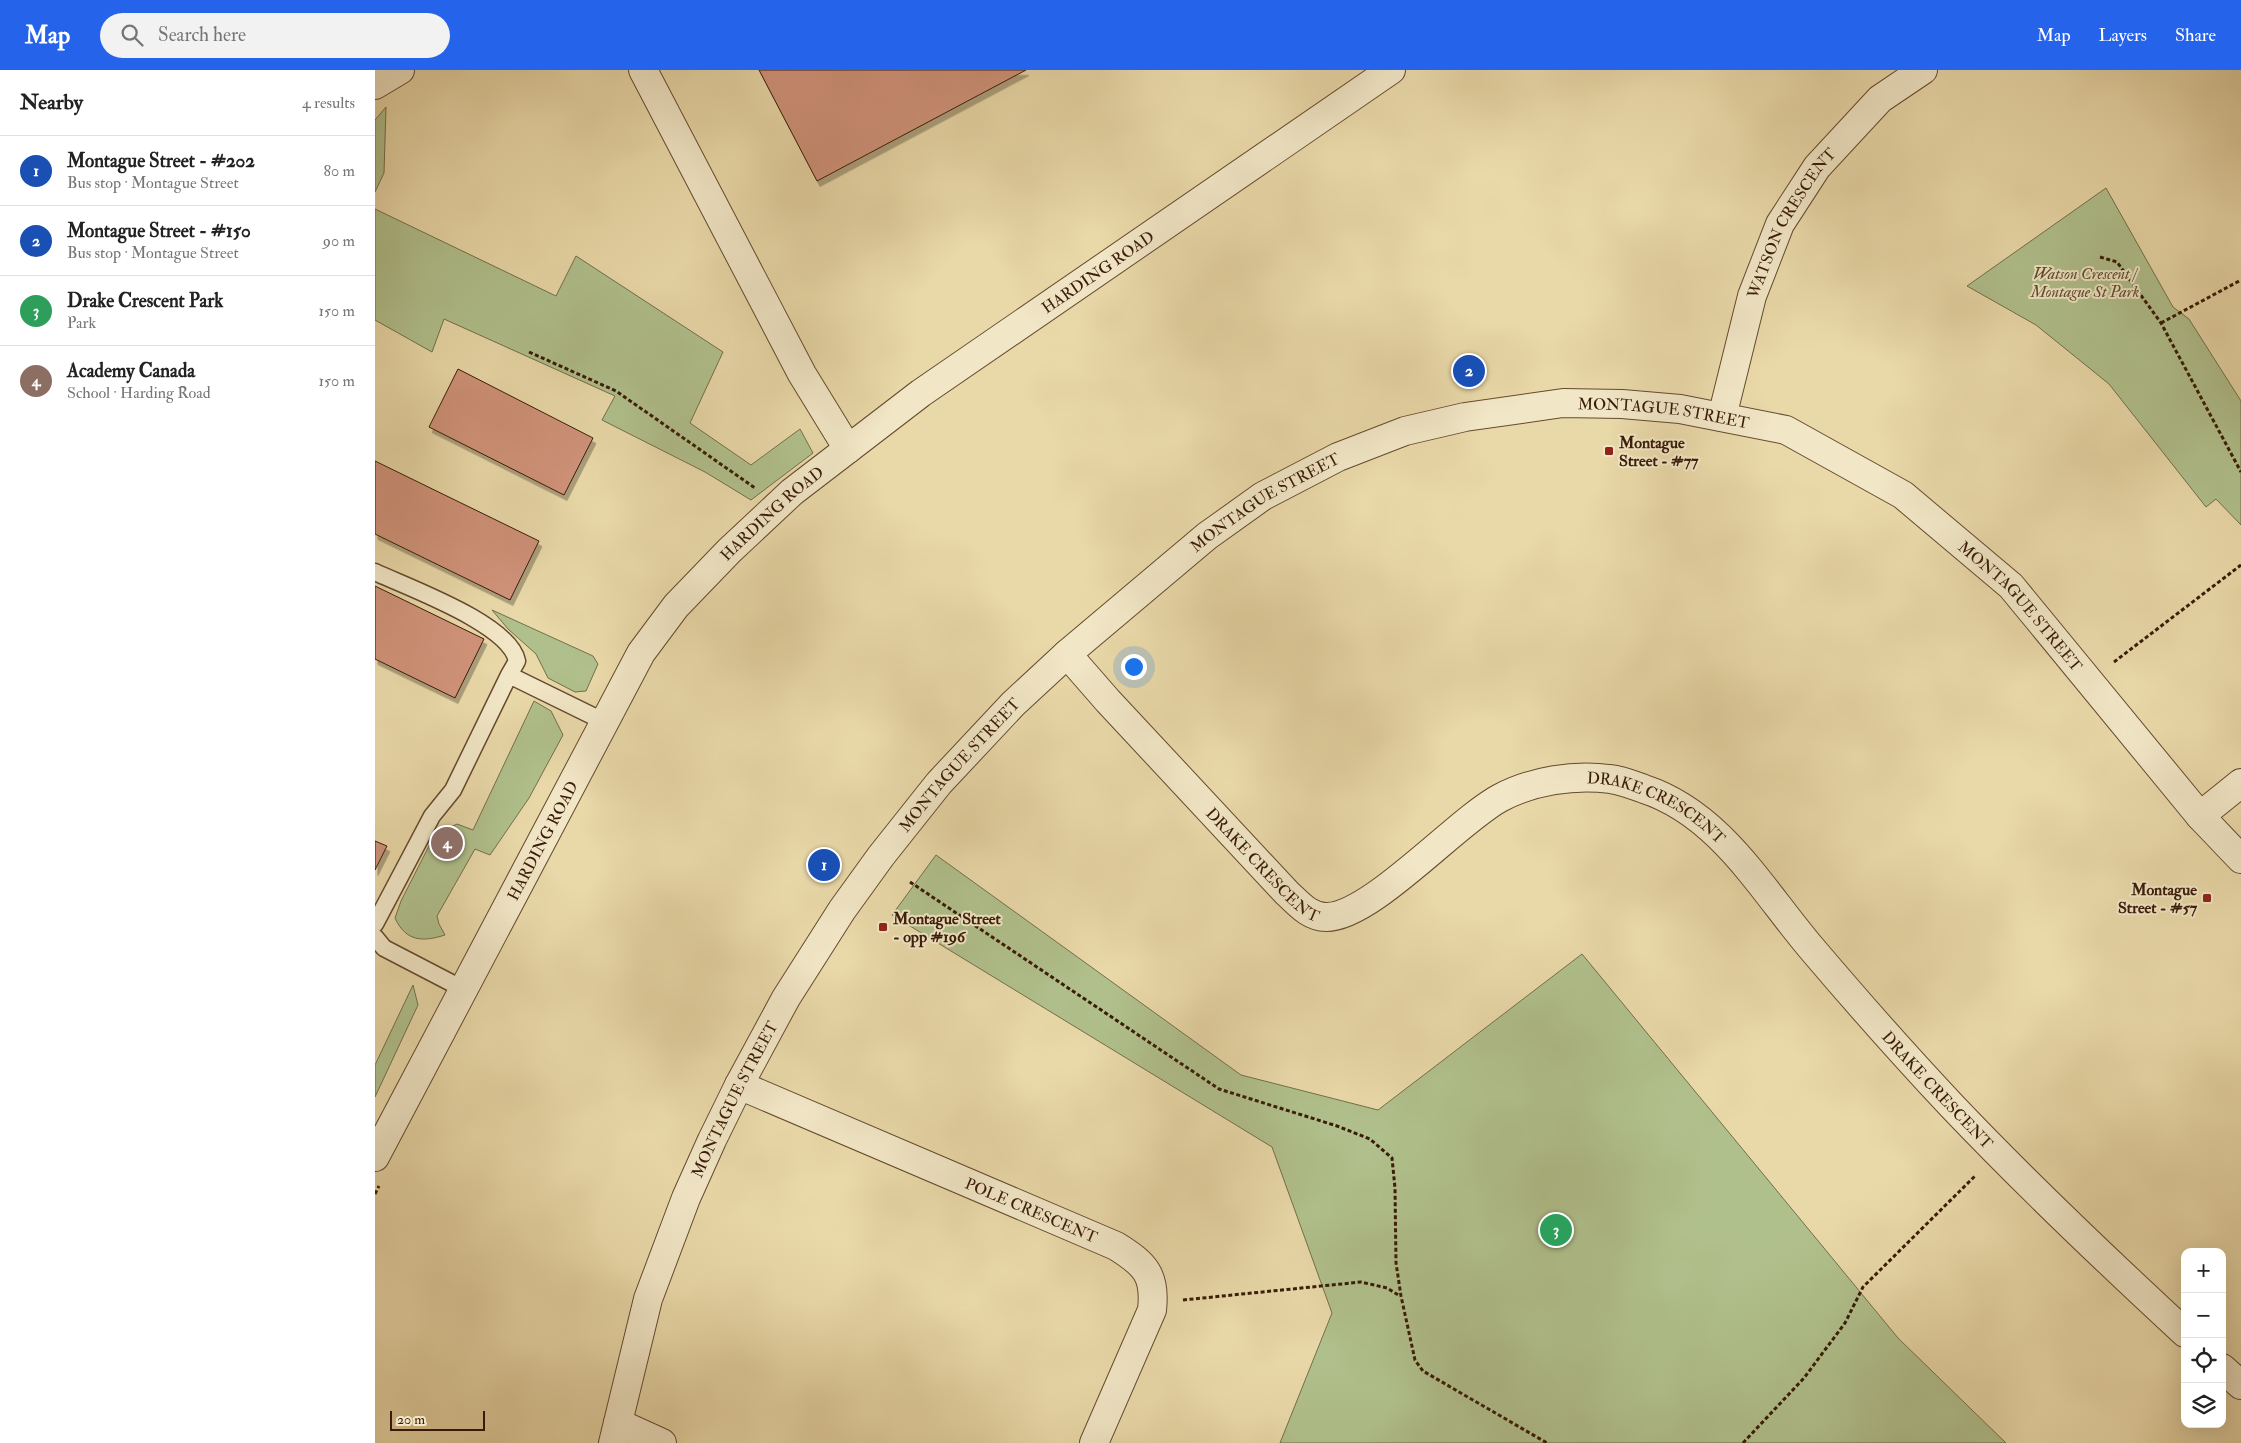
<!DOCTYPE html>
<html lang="en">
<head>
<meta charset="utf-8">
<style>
  :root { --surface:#fff; --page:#f2f2f2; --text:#222; --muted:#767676; --line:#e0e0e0; --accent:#2563eb }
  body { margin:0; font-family:"IM FELL Double Pica",serif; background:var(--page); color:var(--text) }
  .controls { position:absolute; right:15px; bottom:15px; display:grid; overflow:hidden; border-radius:10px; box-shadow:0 5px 20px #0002 }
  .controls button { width:45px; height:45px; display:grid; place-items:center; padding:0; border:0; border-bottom:1px solid var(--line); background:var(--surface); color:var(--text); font:25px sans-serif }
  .scale { position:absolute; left:15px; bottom:12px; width:95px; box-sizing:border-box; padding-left:5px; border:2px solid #391b07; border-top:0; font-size:14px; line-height:18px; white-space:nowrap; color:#391b07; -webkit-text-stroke:4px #f1e6c6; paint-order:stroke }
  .you { position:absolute; left:758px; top:596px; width:18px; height:18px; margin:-12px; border:4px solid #fff; border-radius:50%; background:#1a73e8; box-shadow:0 0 0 8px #1a73e833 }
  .badge { display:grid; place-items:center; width:32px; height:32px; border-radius:50%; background:var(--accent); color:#fff; font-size:16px; font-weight:700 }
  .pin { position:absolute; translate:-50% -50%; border:2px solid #fff; box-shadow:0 1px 5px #0006 }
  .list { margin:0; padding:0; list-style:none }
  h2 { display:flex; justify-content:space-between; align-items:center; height:65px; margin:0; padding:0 20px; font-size:21px }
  h2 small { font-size:16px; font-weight:400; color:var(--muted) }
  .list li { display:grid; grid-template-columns:32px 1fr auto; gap:15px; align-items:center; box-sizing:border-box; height:70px; padding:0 20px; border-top:1px solid var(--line) }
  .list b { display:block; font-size:19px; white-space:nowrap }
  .list p { margin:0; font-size:16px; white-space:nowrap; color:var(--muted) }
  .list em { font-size:16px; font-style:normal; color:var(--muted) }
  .icon { flex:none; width:28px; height:28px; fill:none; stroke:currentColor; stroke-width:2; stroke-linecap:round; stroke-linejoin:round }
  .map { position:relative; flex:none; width:1866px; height:1373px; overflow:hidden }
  header { display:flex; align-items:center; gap:30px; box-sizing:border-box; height:70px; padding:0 25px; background:var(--accent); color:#fff }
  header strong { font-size:24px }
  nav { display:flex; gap:28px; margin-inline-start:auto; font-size:18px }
  .search { width:350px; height:45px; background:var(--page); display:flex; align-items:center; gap:12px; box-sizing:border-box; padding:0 18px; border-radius:28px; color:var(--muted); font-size:19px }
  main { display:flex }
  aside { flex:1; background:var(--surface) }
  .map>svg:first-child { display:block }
  .green { fill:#b0c08c; stroke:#746e4a }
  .building { fill:#d0937a; stroke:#391b07; filter:url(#shadow) }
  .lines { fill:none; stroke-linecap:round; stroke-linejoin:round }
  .service-casing { stroke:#654a2f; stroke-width:19 }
  .minor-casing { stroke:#654a2f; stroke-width:30 }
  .tertiary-casing { stroke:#654a2f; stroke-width:30 }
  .path { stroke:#391b07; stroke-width:3; stroke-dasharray:4 2.5; stroke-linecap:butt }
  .service { stroke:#f1e6c6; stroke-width:16 }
  .minor { stroke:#f1e6c6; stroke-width:28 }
  .tertiary { stroke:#f1e6c6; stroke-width:28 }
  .poi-dot { fill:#8f2418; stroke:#f1e6c6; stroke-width:2 }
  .labels { text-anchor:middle; stroke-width:4; stroke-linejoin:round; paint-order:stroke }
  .street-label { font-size:16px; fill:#391b07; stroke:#f1e6c6 }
  .park-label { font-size:16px; font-style:italic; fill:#5d4d2f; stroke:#f1e6c6 }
  .poi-label { font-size:16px; font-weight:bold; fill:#391b07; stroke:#f1e6c6; text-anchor:start }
</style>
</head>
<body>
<header>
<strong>Map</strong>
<div class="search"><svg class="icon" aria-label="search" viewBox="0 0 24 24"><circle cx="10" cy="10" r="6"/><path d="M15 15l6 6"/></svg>Search here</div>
<nav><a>Map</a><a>Layers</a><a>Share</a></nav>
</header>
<main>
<aside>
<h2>Nearby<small>4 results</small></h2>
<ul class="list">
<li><span class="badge" style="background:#1a4fb4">1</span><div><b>Montague Street - #202</b><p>Bus stop · Montague Street</p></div><em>80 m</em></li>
<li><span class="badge" style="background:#1a4fb4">2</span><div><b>Montague Street - #150</b><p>Bus stop · Montague Street</p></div><em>90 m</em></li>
<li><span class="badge" style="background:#2e9e5b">3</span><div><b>Drake Crescent Park</b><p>Park</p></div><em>150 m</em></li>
<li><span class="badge" style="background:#8d6e63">4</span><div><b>Academy Canada</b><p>School · Harding Road</p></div><em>150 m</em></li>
</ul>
</aside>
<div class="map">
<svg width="1866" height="1373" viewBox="0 0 1866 1373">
  <defs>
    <filter id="shadow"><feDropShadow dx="3" dy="5.5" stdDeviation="0" flood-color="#0004"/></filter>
  </defs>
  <rect width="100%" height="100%" fill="#e9d8a8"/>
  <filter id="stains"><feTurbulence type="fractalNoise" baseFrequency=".004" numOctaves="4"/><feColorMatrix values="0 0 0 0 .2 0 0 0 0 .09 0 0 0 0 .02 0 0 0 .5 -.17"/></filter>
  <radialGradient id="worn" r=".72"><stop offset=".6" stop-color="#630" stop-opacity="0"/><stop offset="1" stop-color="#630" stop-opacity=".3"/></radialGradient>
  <path class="green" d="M11,37L9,103L0,122V50Z
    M1731,118L1798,237L1814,249L1866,331V455L1841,429L1831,437L1734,314L1661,255L1592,216Z
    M0,139L181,226L201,186L348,282L315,353L376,395L425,359L438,383L376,430L330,402L227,350L240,326L69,249L57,282L0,250Z
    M117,540L218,586L223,594L211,621L200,622L173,608L161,584L133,559Z
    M159,631L176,641L188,665L154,728L115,785L100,779L62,846L64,854L70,865C48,872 31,872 20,848L26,831L56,772L62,764L82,754L98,760Z
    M561,785L866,1005L1003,1040L1207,884L1523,1268L1631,1373H905L957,1243L897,1077L517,845Z
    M38,915L43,935L0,1027V995Z"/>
  <path class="building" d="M384,0H651L442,111Z
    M83,299L218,368L189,425L54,357Z
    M0,391L164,471L135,530L0,464Z
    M0,516L109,569L80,628L0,589Z
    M0,771L12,776L0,800Z"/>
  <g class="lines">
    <defs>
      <path id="service" d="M0,502C34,518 135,554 142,591L134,605
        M0,854L57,746L78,720L134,605L230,652
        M0,867L9,878L88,919"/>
      <g id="minor">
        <path d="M268,0L427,304L473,379"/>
        <path d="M0,15L25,0"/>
        <path id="s1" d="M1347,347L1377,226L1405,154L1442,97L1505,29L1548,0"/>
        <path id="s2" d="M692,584L733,631L912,823C923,833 934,847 951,847C995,848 1082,751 1125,728C1157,711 1199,704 1235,709C1246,710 1258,715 1269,719C1346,744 1388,822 1438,880C1483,933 1529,985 1576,1035C1651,1114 1730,1189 1810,1263"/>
        <path d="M1825,746L1866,713"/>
        <path id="s3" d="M364,1015L741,1176C770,1194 781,1205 777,1240L719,1373"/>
        <path d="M1847,1298L1866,1315"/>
        <path d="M243,1353L287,1373"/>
        <path id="s4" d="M238,1373L273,1229L311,1128L337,1070L364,1015L411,928L467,840L506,786L564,713L638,634L692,584L832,466L888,426L963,387L1030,361L1090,347L1188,333L1247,334L1305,339L1411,360L1528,425L1636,516L1825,746L1866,789"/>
      </g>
      <g id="tertiary">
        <path id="s5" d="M0,1087L266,583L301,536L354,481L417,422L546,323L1016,0"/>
      </g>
    </defs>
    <use href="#service" class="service-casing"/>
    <use href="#minor" class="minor-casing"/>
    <use href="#tertiary" class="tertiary-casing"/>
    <path class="path" d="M1725,187L1742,192L1786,253L1866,402
      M1786,253L1866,210
      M154,282L241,321L380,418
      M1739,592L1866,495
      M535,812L844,1019L962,1056L995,1069L1017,1088L1020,1118L1021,1193L1026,1226L1040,1290L1048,1301L1172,1373
      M0,1124L4,1116
      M808,1230L986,1212L1012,1218L1025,1226
      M1368,1373L1429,1308L1470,1253L1488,1217L1600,1106"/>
    <use href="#service" class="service"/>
    <use href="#minor" class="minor"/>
    <use href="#tertiary" class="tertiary"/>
  </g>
  <g class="poi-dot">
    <rect x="1229" y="376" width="10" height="10" rx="2.5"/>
    <rect x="1827" y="823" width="10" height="10" rx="2.5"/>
    <rect x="503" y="852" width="10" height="10" rx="2.5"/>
  </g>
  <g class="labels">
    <g class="street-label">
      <text dy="6" stroke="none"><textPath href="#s1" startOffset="208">WATSON CRESCENT</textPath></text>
      <text dy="6" stroke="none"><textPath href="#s5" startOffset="1168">HARDING ROAD</textPath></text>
      <text dy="6" stroke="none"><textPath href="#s4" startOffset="1596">MONTAGUE STREET</textPath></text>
      <text dy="6" stroke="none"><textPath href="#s4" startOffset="1176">MONTAGUE STREET</textPath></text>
      <text dy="6" stroke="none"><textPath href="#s5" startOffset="762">HARDING ROAD</textPath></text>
      <text dy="6" stroke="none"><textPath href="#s4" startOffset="2016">MONTAGUE STREET</textPath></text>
      <text dy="6" stroke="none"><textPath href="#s4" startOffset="771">MONTAGUE STREET</textPath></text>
      <text dy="6" stroke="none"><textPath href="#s2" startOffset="752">DRAKE CRESCENT</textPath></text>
      <text dy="6" stroke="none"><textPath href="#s5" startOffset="358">HARDING ROAD</textPath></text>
      <text dy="6" stroke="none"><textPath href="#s2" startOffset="288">DRAKE CRESCENT</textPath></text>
      <text dy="6" stroke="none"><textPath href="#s2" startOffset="1158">DRAKE CRESCENT</textPath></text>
      <text dy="6" stroke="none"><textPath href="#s4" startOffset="366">MONTAGUE STREET</textPath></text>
      <text dy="6" stroke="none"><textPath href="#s3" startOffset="318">POLE CRESCENT</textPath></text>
    </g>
    <g class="park-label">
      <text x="1710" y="209">Watson Crescent /<tspan x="1710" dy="18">Montague St Park</tspan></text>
    </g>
    <g class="poi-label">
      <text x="1244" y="378">Montague<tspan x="1244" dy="18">Street - #77</tspan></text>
      <text x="1822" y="825" text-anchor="end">Montague<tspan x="1822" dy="18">Street - #57</tspan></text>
      <text x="518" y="854">Montague Street<tspan x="518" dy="18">- opp #196</tspan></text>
    </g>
  </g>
  <rect width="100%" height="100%" filter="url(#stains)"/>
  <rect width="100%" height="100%" fill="url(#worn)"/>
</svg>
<div class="controls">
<button>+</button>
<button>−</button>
<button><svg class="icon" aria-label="locate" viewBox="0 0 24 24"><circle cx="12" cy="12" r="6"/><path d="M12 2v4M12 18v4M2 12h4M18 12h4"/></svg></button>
<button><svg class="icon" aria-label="layers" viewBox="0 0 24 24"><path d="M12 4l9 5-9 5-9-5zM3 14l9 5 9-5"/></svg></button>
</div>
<div class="scale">20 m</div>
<div class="you"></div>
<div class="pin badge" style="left:449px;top:795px;background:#1a4fb4">1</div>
<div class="pin badge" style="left:1094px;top:301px;background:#1a4fb4">2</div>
<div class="pin badge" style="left:1181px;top:1160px;background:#2e9e5b">3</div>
<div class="pin badge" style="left:72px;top:773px;background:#8d6e63">4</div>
</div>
</main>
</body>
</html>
